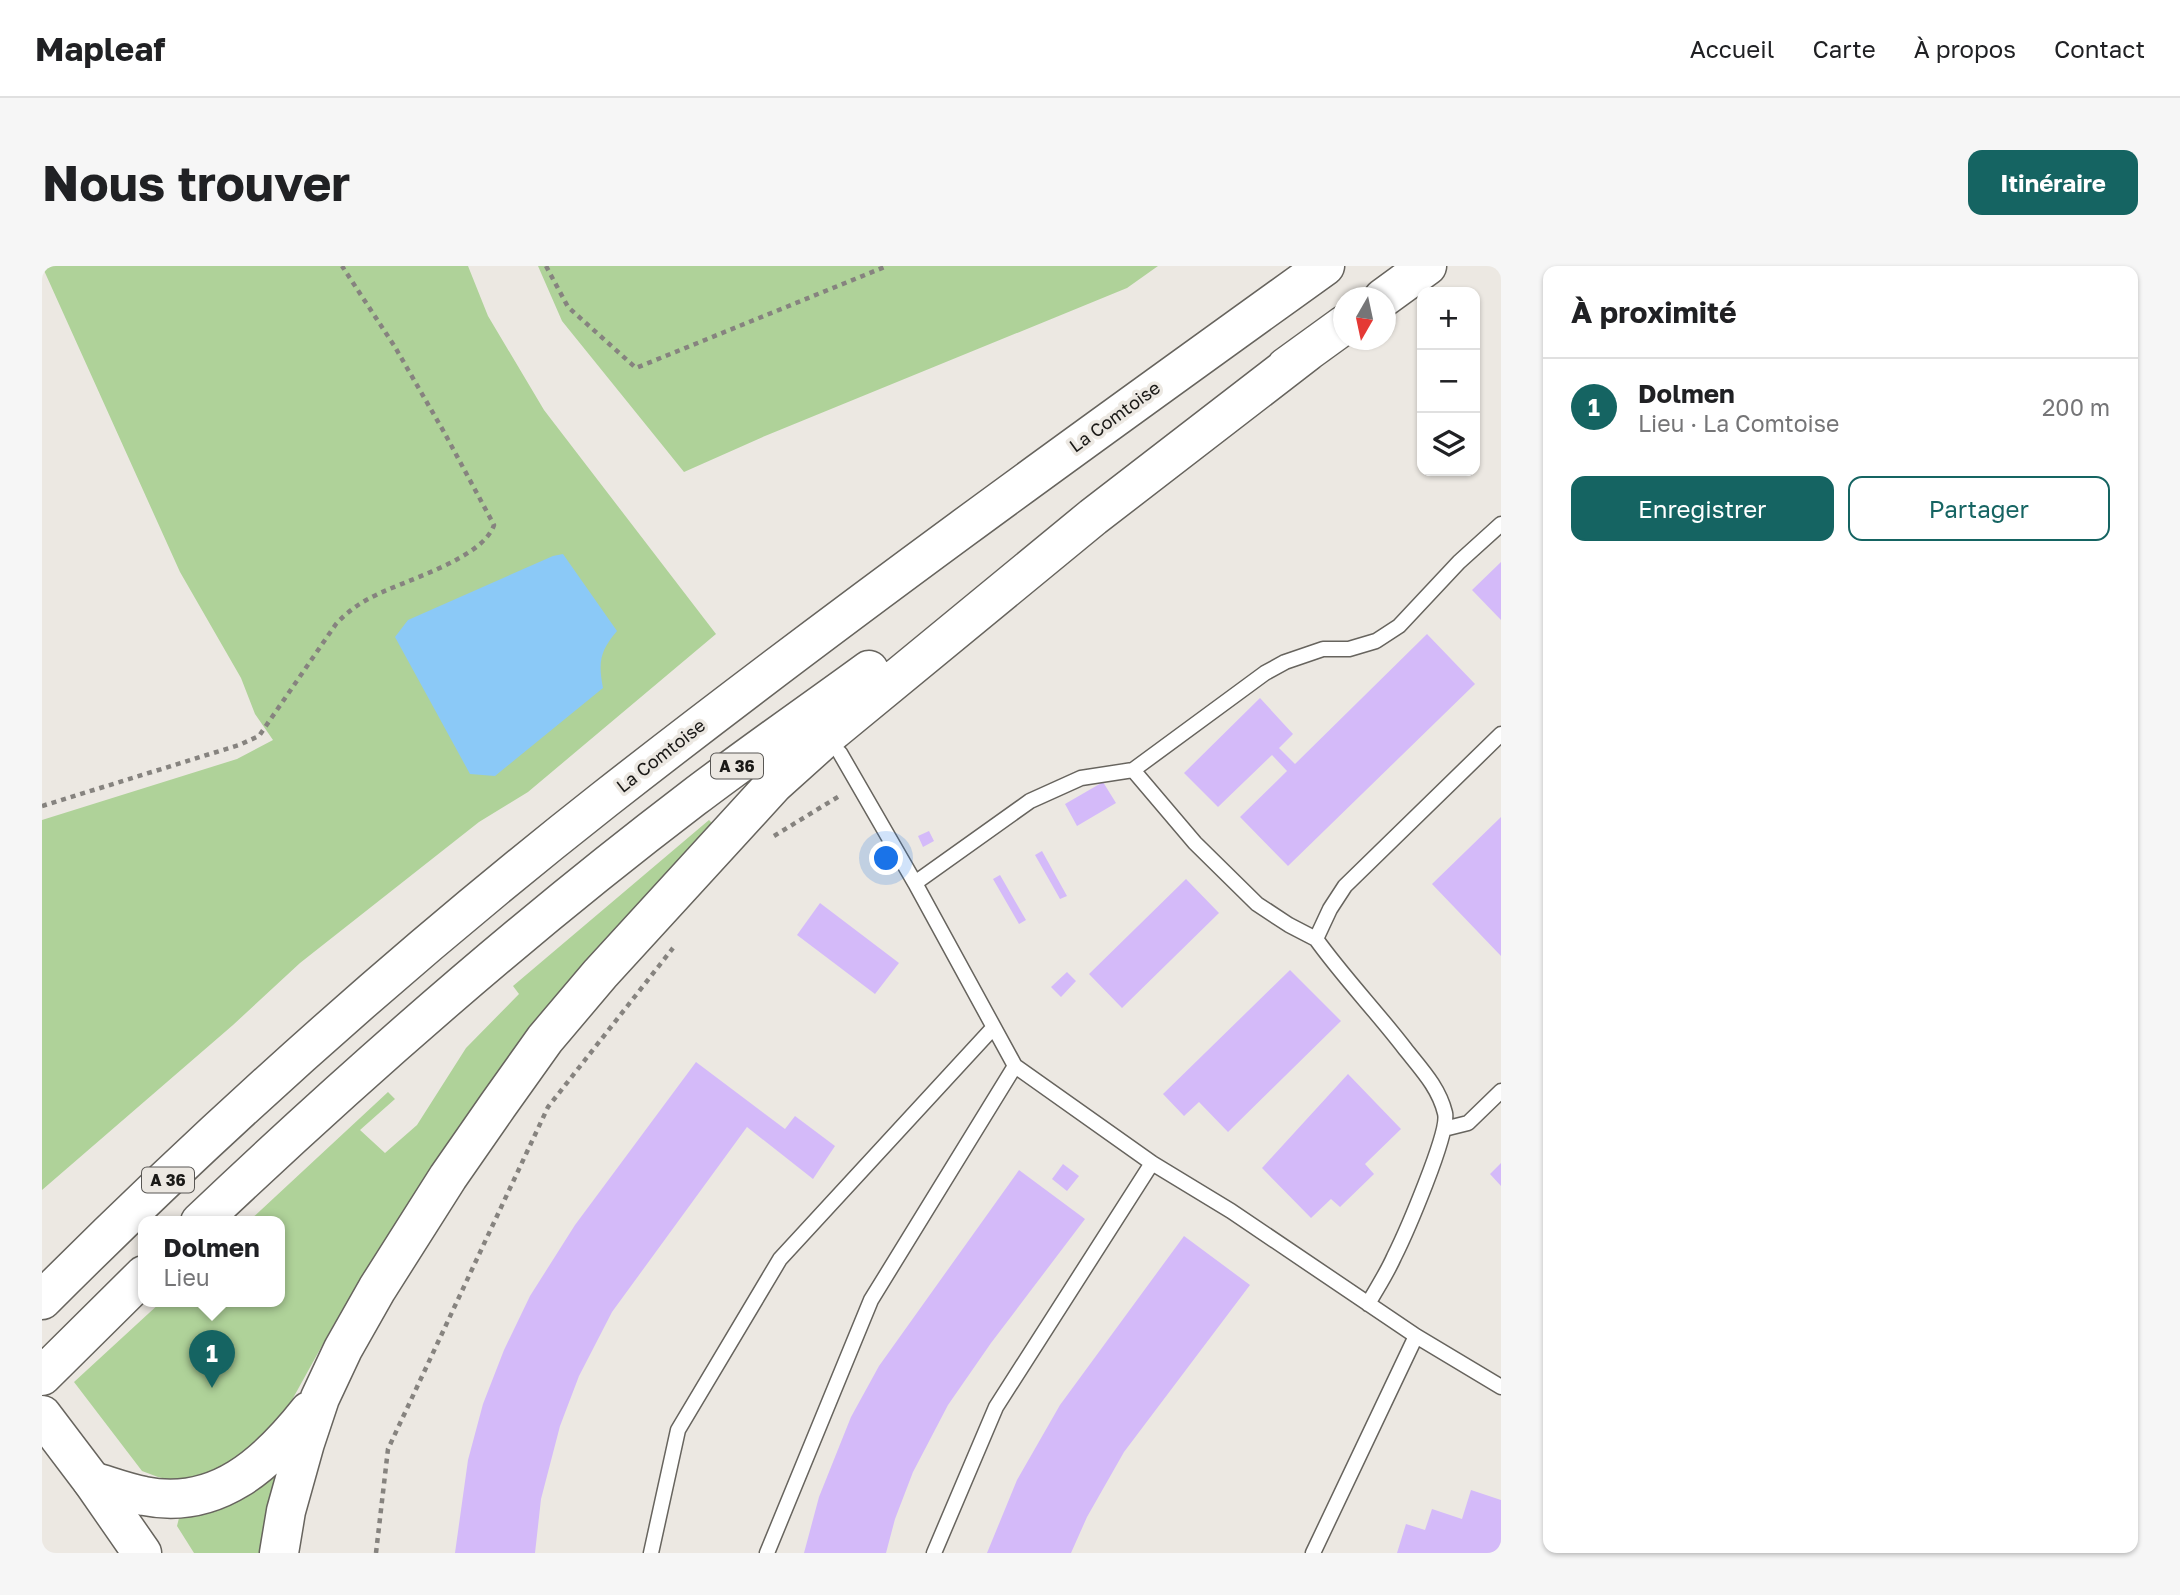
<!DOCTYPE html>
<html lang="fr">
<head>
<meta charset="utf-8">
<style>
  :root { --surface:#fff; --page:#f6f6f6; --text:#202124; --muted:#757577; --line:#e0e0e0; --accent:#156462 }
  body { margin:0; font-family:"Golos Text",sans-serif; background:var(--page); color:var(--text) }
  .controls { position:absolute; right:21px; top:21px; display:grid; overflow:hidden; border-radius:14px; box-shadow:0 2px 5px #0004 }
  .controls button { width:63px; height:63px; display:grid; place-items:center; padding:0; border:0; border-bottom:2px solid var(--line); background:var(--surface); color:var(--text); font:35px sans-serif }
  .compass { position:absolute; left:1291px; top:21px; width:63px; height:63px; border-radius:50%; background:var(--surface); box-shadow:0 2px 5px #0004; rotate:189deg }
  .you { position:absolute; left:845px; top:593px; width:24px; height:24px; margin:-18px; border:5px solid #fff; border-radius:50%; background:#1a73e8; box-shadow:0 0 0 10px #1a73e833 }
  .badge { display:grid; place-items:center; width:46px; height:46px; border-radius:50%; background:var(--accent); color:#fff; font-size:23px; font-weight:700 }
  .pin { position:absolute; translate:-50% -58px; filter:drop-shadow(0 2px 4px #0008) }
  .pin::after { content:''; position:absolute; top:37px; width:24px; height:21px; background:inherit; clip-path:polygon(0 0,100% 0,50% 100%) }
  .popup { position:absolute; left:96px; top:950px; width:147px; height:91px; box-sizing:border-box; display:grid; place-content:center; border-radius:14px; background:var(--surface); filter:drop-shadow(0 2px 5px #0005); font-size:23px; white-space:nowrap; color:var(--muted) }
  .popup b { font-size:26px; color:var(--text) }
  .popup::after { content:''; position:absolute; left:50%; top:100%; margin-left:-14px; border:14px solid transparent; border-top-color:var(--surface) }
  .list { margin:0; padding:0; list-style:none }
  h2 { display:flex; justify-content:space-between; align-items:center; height:91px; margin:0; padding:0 28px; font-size:30px }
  h2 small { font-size:23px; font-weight:400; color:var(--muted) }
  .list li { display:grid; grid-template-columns:46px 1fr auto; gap:21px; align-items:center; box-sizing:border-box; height:98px; padding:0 28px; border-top:2px solid var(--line) }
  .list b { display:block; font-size:26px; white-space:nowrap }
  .list p { margin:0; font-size:23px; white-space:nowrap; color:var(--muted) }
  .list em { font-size:23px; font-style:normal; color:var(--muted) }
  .actions { display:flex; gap:14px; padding:21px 28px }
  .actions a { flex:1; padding:16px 0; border:2px solid var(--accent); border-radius:14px; text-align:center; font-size:24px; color:var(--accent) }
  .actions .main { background:var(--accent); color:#fff }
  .icon { flex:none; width:38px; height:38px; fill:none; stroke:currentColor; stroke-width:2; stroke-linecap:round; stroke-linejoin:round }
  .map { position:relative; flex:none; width:1459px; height:1287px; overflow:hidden; border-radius:14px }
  header { display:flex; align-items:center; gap:42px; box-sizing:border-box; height:98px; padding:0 35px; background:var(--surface); border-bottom:2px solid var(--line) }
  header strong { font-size:33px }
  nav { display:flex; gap:38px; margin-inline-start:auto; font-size:24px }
  .intro { display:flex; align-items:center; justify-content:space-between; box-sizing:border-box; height:168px; padding:0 42px }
  h1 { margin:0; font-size:49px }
  .button { padding:18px 32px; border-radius:14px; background:var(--accent); color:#fff; font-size:24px; font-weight:700 }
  main { display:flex; gap:42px; padding:0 42px }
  aside { flex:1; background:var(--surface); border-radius:14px; box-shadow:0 2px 5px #0004 }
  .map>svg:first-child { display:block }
  .green { fill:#afd299 }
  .water { fill:#8bc9f7 }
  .building { fill:#d4baf9 }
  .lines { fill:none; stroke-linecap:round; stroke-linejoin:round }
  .service-casing { stroke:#67645e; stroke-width:17 }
  .primary-casing { stroke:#67645e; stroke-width:41 }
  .motorway-casing { stroke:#67645e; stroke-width:41 }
  .path { stroke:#86837f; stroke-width:4.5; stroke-dasharray:5 5; stroke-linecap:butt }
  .service { stroke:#fff; stroke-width:14 }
  .primary { stroke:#fff; stroke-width:38 }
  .motorway { stroke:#fff; stroke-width:38 }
  .labels { text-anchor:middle; stroke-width:7; stroke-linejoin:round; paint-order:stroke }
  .shield { fill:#ece8e2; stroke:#595754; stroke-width:2 }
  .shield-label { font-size:16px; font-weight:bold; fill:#1a1917 }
  .street-label { font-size:18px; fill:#1a1917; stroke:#ece8e2 }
</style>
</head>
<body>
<header>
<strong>Mapleaf</strong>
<nav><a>Accueil</a><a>Carte</a><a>À propos</a><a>Contact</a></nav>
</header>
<div class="intro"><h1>Nous trouver</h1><a class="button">Itinéraire</a></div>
<main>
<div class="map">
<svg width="1459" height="1287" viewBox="0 0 1459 1287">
  <rect width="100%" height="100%" fill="#ece8e2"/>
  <path class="green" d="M0,0H426L446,50L502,144L674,368L486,526L437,556L258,697L191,759L0,924V554L195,493L231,474L213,448L199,412L138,306Z
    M496,0H1116L1085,22L723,170L642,206L520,55Z
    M667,554L676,563L343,981L292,1058L245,1143L212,1185L162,1213L129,1214L116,1211L100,1205L32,1116L119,1036H238V956H206L346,826L353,833L318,864L343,887L375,859L424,782L477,728L471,720Z
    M232,1211L241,1213L224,1287H152L135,1260L137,1252C180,1246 197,1236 232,1211Z"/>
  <path class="water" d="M521,288L575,365C558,385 556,396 561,422L453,510L428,508L353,371L366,354L511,290Z"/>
  <path class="building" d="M1459,296V354L1430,324Z
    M1385,368L1433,418L1246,600L1198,551L1245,505L1230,489L1176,541L1142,507L1218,432L1251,468L1237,482L1253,498Z
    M1061,516L1074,537L1035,560L1023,538Z
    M1459,551V690L1390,618Z
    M887,565L892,575L881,581L876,570Z
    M1000,585L1025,630L1018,633L993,589Z
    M958,609L984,654L977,658L951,613Z
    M1144,613L1177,647L1080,742L1047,708Z
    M778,637L857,697L833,728L755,669Z
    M1248,704L1299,755L1186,866L1157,836L1142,850L1121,828Z
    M1025,706L1034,715L1019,731L1009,721Z
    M654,796L743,863L753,850L793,880L771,913L705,861L570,1046L537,1110L518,1160L499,1233L493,1287H413L426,1194L441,1138L462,1084L488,1030L533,959Z
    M1306,808L1359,863L1323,898L1332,908L1298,941L1289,933L1269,952L1220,902Z
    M1459,897V920L1448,908Z
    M1021,898L1037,910L1025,925L1010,913Z
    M977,904L1043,953L949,1077L906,1139L871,1206L853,1253L844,1287H762L777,1231L809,1151L837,1100Z
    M1142,970L1208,1019L1082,1186L1045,1251L1029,1287H945L975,1214L1018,1139Z
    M1429,1224L1459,1234V1287H1355L1364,1258L1383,1264L1390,1243L1420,1253Z"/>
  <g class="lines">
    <defs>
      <path id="service" d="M798,487L873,617L973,800L1110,897L1189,945L1374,1070L1459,1121
        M873,617L988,535L1039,512L1091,504
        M1274,673L1247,659L1215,638L1153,577L1091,504L1223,407L1243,396L1281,383H1307L1334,375L1357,360L1417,296L1459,258
        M1402,863L1426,857L1459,825
        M1326,1038C1335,1022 1345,1007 1352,991C1363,969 1408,866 1403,847C1397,822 1380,804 1364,784C1335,746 1302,712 1274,673L1288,643L1303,620L1459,468
        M609,1287L636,1164L738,993L951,762
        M725,1287L829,1034L973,800
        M892,1287L954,1141L1110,897
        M1271,1287L1374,1070"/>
      <path id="primary" d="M0,1149L50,1215L100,1287"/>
      <path id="motorway" d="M1341,32L1385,0
        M1244,101L1302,59
        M158,956C315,807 479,663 651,532C709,488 768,447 827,404
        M0,1034C177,857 366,688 563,533C798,349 1041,174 1283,0
        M0,1110L102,1009
        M50,1215C67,1220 85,1227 102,1230C175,1245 226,1197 267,1145
        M237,1287L244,1245L263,1177L278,1132L301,1083L335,1023L406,911L456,839L503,773L558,708L732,518L792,464L1051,251L1265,86"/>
    </defs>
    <use href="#service" class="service-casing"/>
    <use href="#primary" class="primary-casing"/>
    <use href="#motorway" class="motorway-casing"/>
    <path class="path" d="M504,0L526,41L594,102L845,0
      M0,540L197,479L217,470L294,358C304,347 315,339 328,332C359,315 440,294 452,259L402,166L353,81L300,0
      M732,570L799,529
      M334,1287L346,1183L506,841L631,682"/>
    <use href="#service" class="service"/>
    <use href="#primary" class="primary"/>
    <use href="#motorway" class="motorway"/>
  </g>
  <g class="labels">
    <g class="shield">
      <rect x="669" y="487.5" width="52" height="25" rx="5"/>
      <rect x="100" y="901.5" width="52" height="25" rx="5"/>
    </g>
    <g class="shield-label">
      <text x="695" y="506">A 36</text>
      <text x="126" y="920">A 36</text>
    </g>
    <g class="street-label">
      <text transform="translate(1073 151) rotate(-36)" y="6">La Comtoise</text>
      <text transform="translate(619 490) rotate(-38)" y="6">La Comtoise</text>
    </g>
  </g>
</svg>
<div class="controls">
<button>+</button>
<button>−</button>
<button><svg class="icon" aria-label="layers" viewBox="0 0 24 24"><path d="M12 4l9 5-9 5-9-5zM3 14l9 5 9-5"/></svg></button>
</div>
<svg class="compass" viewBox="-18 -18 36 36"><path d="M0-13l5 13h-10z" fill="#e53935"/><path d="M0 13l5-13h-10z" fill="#757577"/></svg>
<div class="you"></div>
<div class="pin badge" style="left:170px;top:1122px">1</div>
<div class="popup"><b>Dolmen</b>Lieu</div>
</div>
<aside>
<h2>À proximité<small></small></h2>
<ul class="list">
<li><span class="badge">1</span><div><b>Dolmen</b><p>Lieu · La Comtoise</p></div><em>200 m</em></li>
</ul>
<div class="actions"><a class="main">Enregistrer</a><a>Partager</a></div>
</aside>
</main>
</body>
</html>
